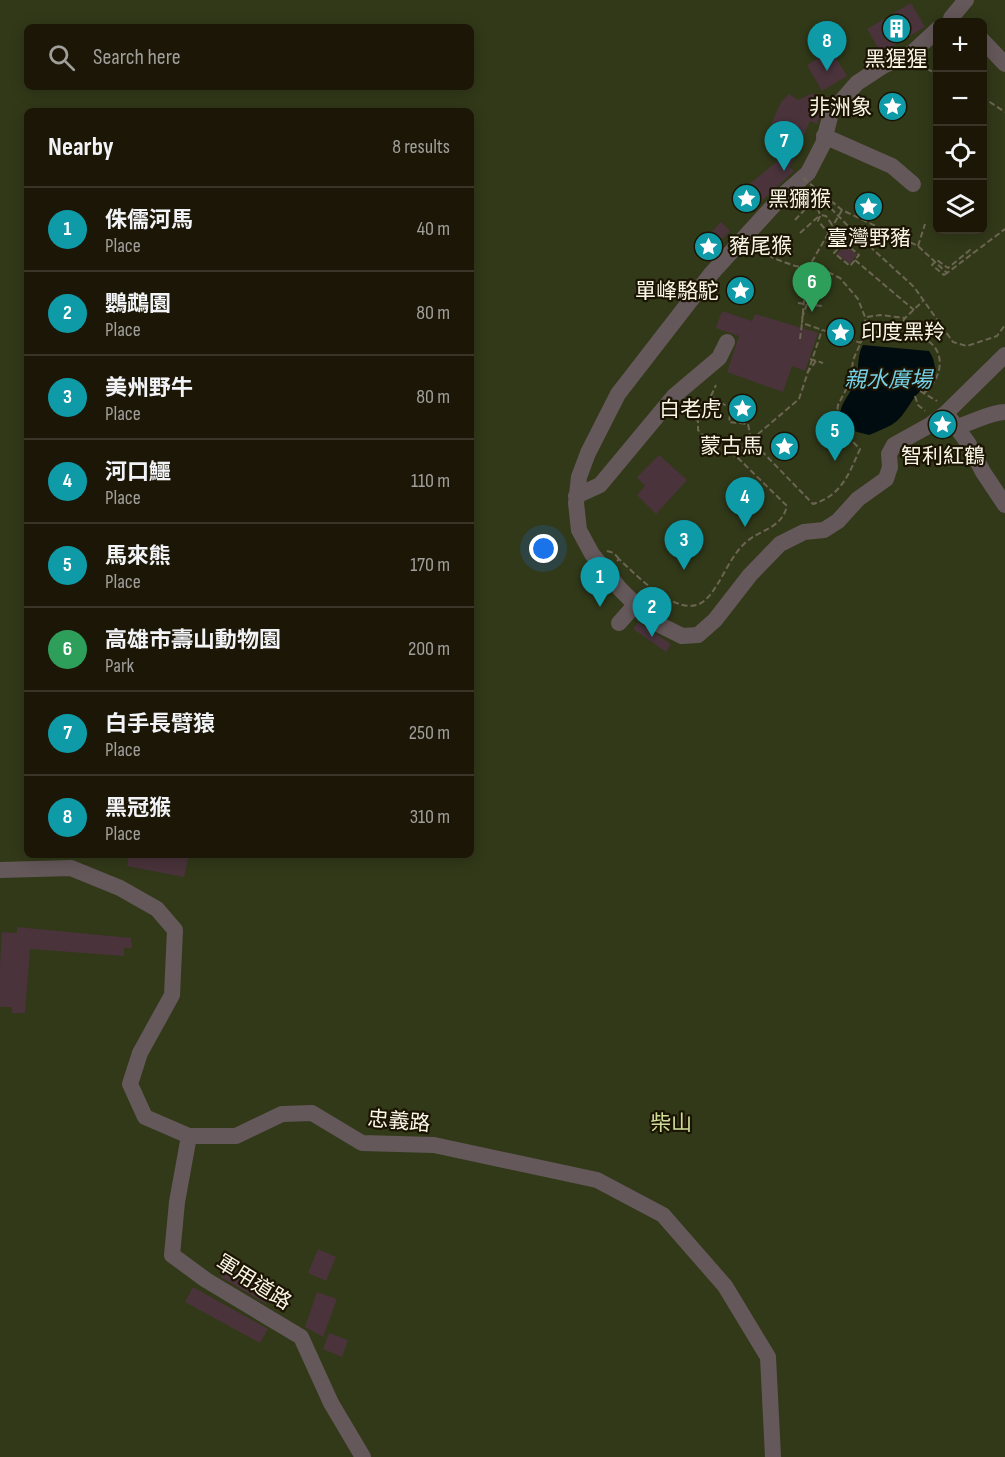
<!DOCTYPE html>
<html lang="en">
<head>
<meta charset="utf-8">
<style>
  :root { --surface:#1c1606; --page:#292314; --text:#f1f3f6; --muted:#a09f9b; --line:#3a3528; --accent:#d99af7 }
  body { margin:0; font-family:"Sofia Sans Condensed","Noto Sans TC",sans-serif; background:var(--page); color:var(--text) }
  .controls { position:absolute; right:18px; top:18px; display:grid; overflow:hidden; border-radius:9px; box-shadow:0 3px 15px #0003 }
  .controls button { width:54px; height:54px; display:grid; place-items:center; padding:0; border:0; border-bottom:2px solid var(--line); background:var(--surface); color:var(--text); font:30px sans-serif }
  .you { position:absolute; left:544px; top:549px; width:21px; height:21px; margin:-15px; border:4px solid #fff; border-radius:50%; background:#1a73e8; box-shadow:0 0 0 9px #1a73e833 }
  .badge { display:grid; place-items:center; width:39px; height:39px; border-radius:50%; background:var(--accent); color:#fff; font-size:20px; font-weight:700 }
  .pin { position:absolute; translate:-50% -50px; filter:drop-shadow(0 2px 3px #0008) }
  .pin::after { content:''; position:absolute; top:32px; width:21px; height:18px; background:inherit; clip-path:polygon(0 0,100% 0,50% 100%) }
  .list { margin:0; padding:0; list-style:none }
  h2 { display:flex; justify-content:space-between; align-items:center; height:78px; margin:0; padding:0 24px; font-size:26px }
  h2 small { font-size:20px; font-weight:400; color:var(--muted) }
  .list li { display:grid; grid-template-columns:39px 1fr auto; gap:18px; align-items:center; box-sizing:border-box; height:84px; padding:0 24px; border-top:2px solid var(--line) }
  .list b { display:block; font-size:22px; white-space:nowrap }
  .list p { margin:0; font-size:20px; white-space:nowrap; color:var(--muted) }
  .list em { font-size:20px; font-style:normal; color:var(--muted) }
  .icon { flex:none; width:33px; height:33px; fill:none; stroke:currentColor; stroke-width:2; stroke-linecap:round; stroke-linejoin:round }
  .map { position:relative; flex:none; width:1005px; height:1457px; overflow:hidden }
  .search { position:absolute; background:var(--surface); box-shadow:0 3px 15px #0003; left:24px; top:24px; width:450px; height:66px; display:flex; align-items:center; gap:15px; box-sizing:border-box; padding:0 21px; border-radius:9px; color:var(--muted); font-size:22px }
  .panel { position:absolute; background:var(--surface); box-shadow:0 3px 15px #0003; left:24px; top:108px; width:450px; height:750px; border-radius:9px }
  .map>svg:first-child { display:block }
  .green { fill:#323919; fill-rule:evenodd }
  .water { fill:#000c10 }
  .building { fill:#4a333b }
  .lines { fill:none; stroke-linecap:round; stroke-linejoin:round }
  .path { stroke:#6b6552; stroke-width:2; stroke-dasharray:6 3; stroke-linecap:butt }
  .minor { stroke:#65585b; stroke-width:16 }
  .path-bridge { stroke:#6b6552; stroke-width:2; stroke-dasharray:6 3; stroke-linecap:butt }
  .labels { text-anchor:middle; stroke-width:4.5; stroke-linejoin:round; paint-order:stroke }
  .poi-label { font-size:21px; fill:#f9f5e7; stroke:#1b1402; text-anchor:end }
  .street-label { font-size:21px; fill:#f9f5e7; stroke:#1b1402 }
  .park-label { font-size:21px; fill:#cfdf99; stroke:#1b1402 }
  .water-label { font-size:22px; font-style:italic; fill:#74d0e7; stroke:#1b1402 }
</style>
</head>
<body>
<div class="map">
<svg width="1005" height="1457" viewBox="0 0 1005 1457">
  <rect width="100%" height="100%" fill="#251e08"/>
  <path class="green" d="M0,0H1005V1457H0ZM938,22H982V230H938ZM27,27H471V87H27ZM27,111H471V855H27Z"/>
  <path class="water" d="M863,345L929,351C936,361 938,376 928,386C923,390 918,392 914,398C897,424 898,423 869,435L846,429C831,410 849,399 855,382C860,370 856,357 863,345Z"/>
  <path class="building" d="M911,3L925,27L881,53L867,29Z
    M831,50L847,76L822,91L807,65Z
    M813,93L823,106L817,124L810,121L790,167L794,171L750,212L736,195L795,147L772,122L781,102L789,94L798,100Z
    M721,222L730,231L704,258L695,249Z
    M845,245L857,255L849,264L837,254Z
    M722,311L752,321L755,314L818,333L805,371L792,366L783,392L727,372L739,336L716,328Z
    M659,455L687,480L656,514L637,495L645,486L637,477Z
    M638,622L671,644L666,652L633,629Z
    M129,855H189L184,877L127,866Z
    M17,927L131,938L132,948H124V956L30,949L25,1013H12V1007H0V966L2,932L17,933Z
    M318,1249L336,1257L326,1281L308,1273Z
    M228,1266L273,1291L266,1304L221,1277Z
    M193,1287L268,1329L260,1343L185,1302Z
    M317,1292L337,1299L323,1337L305,1327Z
    M329,1333L348,1340L342,1357L323,1349Z"/>
  <g class="lines">
    <path class="path" d="M919,64L938,75
      M982,97L1005,112
      M812,189L853,231L914,287L953,342L967,346L997,336L1005,325
      M807,194L816,204L820,215L826,216L844,242
      M820,216L818,221L840,246
      M795,220L813,201
      M800,233L818,217
      M844,242L859,255L850,266L834,253Z
      M918,246L925,224
      M855,260L914,310
      M947,273L944,275L932,265L937,260L948,268L970,250L973,253
      M798,303L822,306
      M867,317L880,315L905,318
      M802,318L807,304
      M866,331L894,335L905,318L924,300
      M894,335C901,335 911,334 918,336C948,346 944,377 924,393
      M800,339L802,323
      M810,359L823,363
      M807,373L816,361
      M920,391L937,401
      M711,396L716,385
      M915,396L918,405L925,411
      M736,456L712,445L698,430V421L687,413L695,403L705,407L711,396L731,409L729,422L748,424L751,440
      M607,551L614,553L619,559
      M617,561L619,559C635,574 680,621 704,601C719,589 728,559 744,544C759,529 781,530 787,506L736,456L751,440L813,504C841,496 849,474 860,449L842,431L836,420L838,405L851,380L853,360L866,331L865,317L858,299L840,278L822,269L795,266L773,258L755,246"/>
    <path class="minor" d="M951,18L966,0
      M938,29L912,53L883,66L857,83L831,113L823,144L808,173L784,194L711,274L618,394L588,453L579,477L576,503L579,530L592,554L620,589L652,621L682,636L698,635L715,620L750,575L780,544L804,532L824,530L838,521L858,499L886,479L890,467L889,454L894,445L930,425L946,413L1005,355
      M982,40L1005,64
      M824,136L892,166L913,184
      M946,413L968,443L983,472L1005,505
      M956,427C971,424 989,412 1005,412
      M576,496L600,485L674,396L719,358L727,342
      M619,623L635,605
      M0,870L71,868L120,888L157,909L175,930L172,995L140,1053L130,1084L145,1117L189,1136H236L282,1114L312,1113L362,1143L434,1145L597,1180L663,1215L725,1286L768,1357L773,1457
      M189,1136L177,1202L172,1255L206,1280L301,1337L331,1403L363,1457"/>
    <path class="path-bridge" d="M803,178L842,210L918,246L947,273L1005,229
      M842,210L807,270L802,323L861,343
      M751,440L799,399L822,330"/>
  </g>
  <defs>
    <symbol id="building-disc" viewBox="-11 -11 22 22"><circle r="9.5" fill="#0f9aa8" stroke="#1b1402"/><path d="M-4-6H4V6H1V3H-1V6H-4ZM-2.5-4.3h1.7v1.8h-1.7ZM.8-4.3h1.7v1.8H.8ZM-2.5-1h1.7V.8h-1.7ZM.8-1h1.7V.8H.8Z" fill="#fff"/></symbol>
    <symbol id="sight-disc" viewBox="-11 -11 22 22"><circle r="9.5" fill="#0f9aa8" stroke="#1b1402"/><path d="M0-6L1.8-2.2L6-1.7L2.9 1.2L3.7 5.4L0 3.3L-3.7 5.4L-2.9 1.2L-6-1.7L-1.8-2.2Z" fill="#fff"/></symbol>
  </defs>
  <g fill-rule="evenodd">
    <use href="#building-disc" x="880" y="12" width="33" height="33"/>
    <use href="#sight-disc" x="876" y="90" width="33" height="33"/>
    <use href="#sight-disc" x="730" y="182" width="33" height="33"/>
    <use href="#sight-disc" x="852" y="190" width="33" height="33"/>
    <use href="#sight-disc" x="692" y="230" width="33" height="33"/>
    <use href="#sight-disc" x="724" y="274" width="33" height="33"/>
    <use href="#sight-disc" x="824" y="316" width="33" height="33"/>
    <use href="#sight-disc" x="726" y="392" width="33" height="33"/>
    <use href="#sight-disc" x="926" y="408" width="33" height="33"/>
    <use href="#sight-disc" x="768" y="430" width="33" height="33"/>
  </g>
  <g class="labels">
    <g class="poi-label">
      <text x="896" y="66" text-anchor="middle">黑猩猩</text>
      <text x="872" y="114">非洲象</text>
      <text x="768" y="206" text-anchor="start">黑獼猴</text>
      <text x="869" y="245" text-anchor="middle">臺灣野豬</text>
      <text x="729" y="253" text-anchor="start">豬尾猴</text>
      <text x="719" y="298">單峰駱駝</text>
      <text x="861" y="339" text-anchor="start">印度黑羚</text>
      <text x="722" y="416">白老虎</text>
      <text x="763" y="453">蒙古馬</text>
      <text x="943" y="463" text-anchor="middle">智利紅鶴</text>
    </g>
    <g class="street-label">
      <text transform="translate(399 1121) rotate(5)" y="7">忠義路</text>
      <text transform="translate(254 1282) rotate(32)" y="7">軍用道路</text>
    </g>
    <g class="park-label">
      <text x="671" y="1130">柴山</text>
    </g>
    <g class="water-label">
      <text x="888" y="387">親水廣場</text>
    </g>
  </g>
</svg>
<div class="controls">
<button>+</button>
<button>−</button>
<button><svg class="icon" aria-label="locate" viewBox="0 0 24 24"><circle cx="12" cy="12" r="6"/><path d="M12 2v4M12 18v4M2 12h4M18 12h4"/></svg></button>
<button><svg class="icon" aria-label="layers" viewBox="0 0 24 24"><path d="M12 4l9 5-9 5-9-5zM3 14l9 5 9-5"/></svg></button>
</div>
<div class="you"></div>
<div class="pin badge" style="left:600px;top:607px;background:#0f9aa8">1</div>
<div class="pin badge" style="left:652px;top:637px;background:#0f9aa8">2</div>
<div class="pin badge" style="left:684px;top:570px;background:#0f9aa8">3</div>
<div class="pin badge" style="left:745px;top:527px;background:#0f9aa8">4</div>
<div class="pin badge" style="left:835px;top:461px;background:#0f9aa8">5</div>
<div class="pin badge" style="left:812px;top:312px;background:#2e9e5b">6</div>
<div class="pin badge" style="left:784px;top:171px;background:#0f9aa8">7</div>
<div class="pin badge" style="left:827px;top:71px;background:#0f9aa8">8</div>
<div class="search"><svg class="icon" aria-label="search" viewBox="0 0 24 24"><circle cx="10" cy="10" r="6"/><path d="M15 15l6 6"/></svg>Search here</div>
<section class="panel">
<h2>Nearby<small>8 results</small></h2>
<ul class="list">
<li><span class="badge" style="background:#0f9aa8">1</span><div><b>侏儒河馬</b><p>Place</p></div><em>40 m</em></li>
<li><span class="badge" style="background:#0f9aa8">2</span><div><b>鸚鵡園</b><p>Place</p></div><em>80 m</em></li>
<li><span class="badge" style="background:#0f9aa8">3</span><div><b>美州野牛</b><p>Place</p></div><em>80 m</em></li>
<li><span class="badge" style="background:#0f9aa8">4</span><div><b>河口鱷</b><p>Place</p></div><em>110 m</em></li>
<li><span class="badge" style="background:#0f9aa8">5</span><div><b>馬來熊</b><p>Place</p></div><em>170 m</em></li>
<li><span class="badge" style="background:#2e9e5b">6</span><div><b>高雄市壽山動物園</b><p>Park</p></div><em>200 m</em></li>
<li><span class="badge" style="background:#0f9aa8">7</span><div><b>白手長臂猿</b><p>Place</p></div><em>250 m</em></li>
<li><span class="badge" style="background:#0f9aa8">8</span><div><b>黑冠猴</b><p>Place</p></div><em>310 m</em></li>
</ul>
</section>
</div>
</body>
</html>
